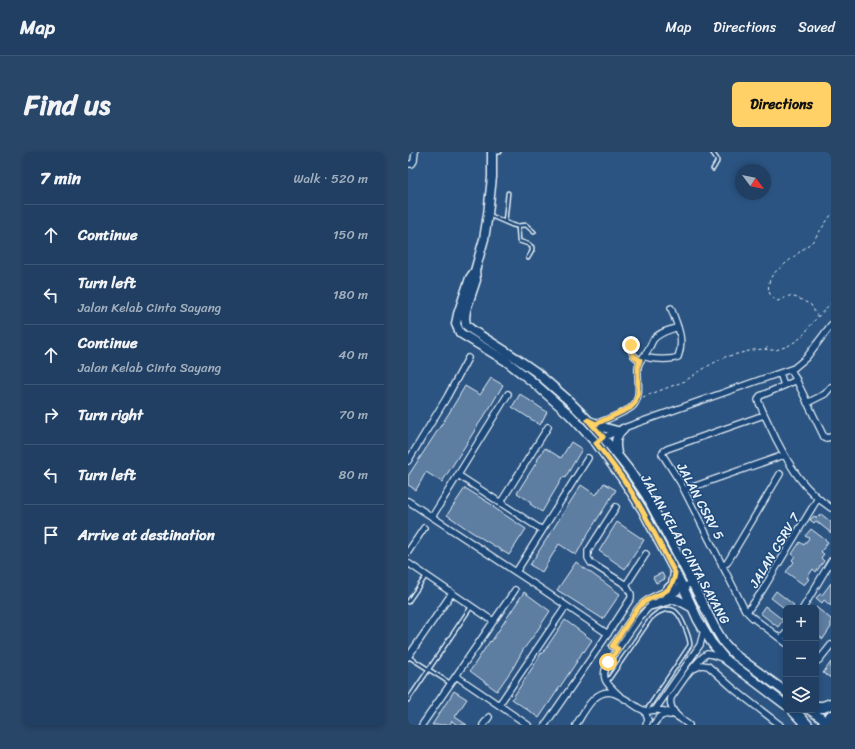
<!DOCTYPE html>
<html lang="en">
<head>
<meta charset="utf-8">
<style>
  :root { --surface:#203f62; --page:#284668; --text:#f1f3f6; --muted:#a2afbe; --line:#3d5877; --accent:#ffd166 }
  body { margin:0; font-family:Sriracha,sans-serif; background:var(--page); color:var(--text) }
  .controls { position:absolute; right:12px; bottom:12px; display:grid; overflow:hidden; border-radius:6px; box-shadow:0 2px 6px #0003 }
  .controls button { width:36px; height:36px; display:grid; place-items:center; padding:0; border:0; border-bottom:1px solid var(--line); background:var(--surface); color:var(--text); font:20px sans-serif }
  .compass { position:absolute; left:327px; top:12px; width:36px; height:36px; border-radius:50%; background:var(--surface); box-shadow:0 2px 6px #0003; rotate:122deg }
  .stop { position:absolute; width:12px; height:12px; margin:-9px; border:3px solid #ffd166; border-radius:50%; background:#fff }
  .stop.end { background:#ffd166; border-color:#fff; box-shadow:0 1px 4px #0008 }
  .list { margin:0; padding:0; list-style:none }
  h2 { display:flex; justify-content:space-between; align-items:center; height:52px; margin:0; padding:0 16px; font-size:17px }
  h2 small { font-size:13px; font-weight:400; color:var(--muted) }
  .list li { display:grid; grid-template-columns:26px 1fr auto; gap:12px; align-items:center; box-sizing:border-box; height:60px; padding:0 16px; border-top:1px solid var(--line) }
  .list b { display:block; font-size:15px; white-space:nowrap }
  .list p { margin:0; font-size:13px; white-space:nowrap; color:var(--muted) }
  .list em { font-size:13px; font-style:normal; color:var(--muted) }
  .icon { flex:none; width:22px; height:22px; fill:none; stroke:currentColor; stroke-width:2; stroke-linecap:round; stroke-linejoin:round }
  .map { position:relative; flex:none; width:423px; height:573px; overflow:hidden; border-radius:6px }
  header { display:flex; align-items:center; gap:24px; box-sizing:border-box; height:56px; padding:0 20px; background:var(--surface); border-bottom:1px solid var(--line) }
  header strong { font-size:19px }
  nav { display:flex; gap:22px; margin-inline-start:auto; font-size:14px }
  .intro { display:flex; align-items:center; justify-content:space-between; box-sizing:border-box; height:96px; padding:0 24px }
  h1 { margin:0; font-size:28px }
  .button { padding:10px 18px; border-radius:6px; background:var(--accent); color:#111; font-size:14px; font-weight:700 }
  main { display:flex; gap:24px; padding:0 24px }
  aside { flex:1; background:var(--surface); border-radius:6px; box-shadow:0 2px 6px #0003 }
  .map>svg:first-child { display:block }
  .building { fill:#5d7da1; stroke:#e8f1f8 }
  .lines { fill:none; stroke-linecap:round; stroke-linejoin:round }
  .lane-casing { stroke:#e8f1f8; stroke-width:5.5 }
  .street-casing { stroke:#e8f1f8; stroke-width:8 }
  .secondary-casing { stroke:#e8f1f8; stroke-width:11 }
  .highway-casing { stroke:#e8f1f8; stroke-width:13 }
  .path { stroke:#e8f1f8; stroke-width:1; stroke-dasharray:3 3; stroke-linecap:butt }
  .lane { stroke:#1f4a7a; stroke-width:2.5 }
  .street { stroke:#1f4a7a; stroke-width:5.5 }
  .secondary { stroke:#1f4a7a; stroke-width:8 }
  .highway { stroke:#1f4a7a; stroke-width:10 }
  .route { stroke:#ffd166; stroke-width:5 }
  .labels { text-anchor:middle; stroke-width:3; stroke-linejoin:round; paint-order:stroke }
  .street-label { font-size:13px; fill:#e8f1f8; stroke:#1f4a7a }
</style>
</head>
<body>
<header>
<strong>Map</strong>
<nav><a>Map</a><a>Directions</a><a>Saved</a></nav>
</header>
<div class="intro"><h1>Find us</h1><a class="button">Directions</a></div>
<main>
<aside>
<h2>7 min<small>Walk · 520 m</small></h2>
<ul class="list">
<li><svg class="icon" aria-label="ahead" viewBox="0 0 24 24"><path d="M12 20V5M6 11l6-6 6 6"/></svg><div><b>Continue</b></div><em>150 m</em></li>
<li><svg class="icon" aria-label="left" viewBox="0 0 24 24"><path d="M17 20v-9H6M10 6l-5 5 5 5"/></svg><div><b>Turn left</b><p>Jalan Kelab Cinta Sayang</p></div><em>180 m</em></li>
<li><svg class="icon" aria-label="ahead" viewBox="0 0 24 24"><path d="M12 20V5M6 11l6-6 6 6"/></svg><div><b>Continue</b><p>Jalan Kelab Cinta Sayang</p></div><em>40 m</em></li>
<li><svg class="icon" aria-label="right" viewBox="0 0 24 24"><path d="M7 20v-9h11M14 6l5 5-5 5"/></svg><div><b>Turn right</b></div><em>70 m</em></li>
<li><svg class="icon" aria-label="left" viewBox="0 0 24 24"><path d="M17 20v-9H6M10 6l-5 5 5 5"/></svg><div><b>Turn left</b></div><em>80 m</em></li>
<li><svg class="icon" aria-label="arrive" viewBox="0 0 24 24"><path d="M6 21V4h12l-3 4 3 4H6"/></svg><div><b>Arrive at destination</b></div></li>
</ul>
</aside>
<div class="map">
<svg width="423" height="573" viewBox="0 0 423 573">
  <rect width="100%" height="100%" fill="#2b5482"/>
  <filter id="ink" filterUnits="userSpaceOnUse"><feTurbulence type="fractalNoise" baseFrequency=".025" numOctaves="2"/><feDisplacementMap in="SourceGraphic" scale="8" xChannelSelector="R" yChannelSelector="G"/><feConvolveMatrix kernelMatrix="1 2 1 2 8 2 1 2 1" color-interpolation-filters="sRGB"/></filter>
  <g filter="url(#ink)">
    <path class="building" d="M83,226L95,233L81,257L70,273L59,291L34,330L18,320L8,338L0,333V324L41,261L57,234L72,243Z
      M112,242L139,260L132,273L104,255Z
      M163,290L174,297L157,326L155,325L134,360L122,352L123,350L109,341L130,308H129L137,296L153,306Z
      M196,331L208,338L181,380L168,403L151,392L134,420L122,413L173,333L188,343Z
      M57,336L86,354L85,355L118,377L101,403L62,379L39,363Z
      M413,362L423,370V381L408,369L406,371L402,368L406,364L409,366Z
      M209,370L236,388L217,417L191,399Z
      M403,377L420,390L413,400L416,402L413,406L416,409L408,420L405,417L399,426L401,427L396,433L378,420L386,410L384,408L387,404L384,402L392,390L396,393L401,386L397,384Z
      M168,410L212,442L195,467L149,438Z
      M254,421L257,427L248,431L245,425Z
      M423,431V454L416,448L414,451L408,446L412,442L414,443Z
      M368,439L386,453L384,456H376L363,446Z
      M116,440L142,459L127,482L115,498L105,516L89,539L62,519L82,489L83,490Z
      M357,454L375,468L370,475L352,461Z
      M408,455L423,467V475L415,487L408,482Z
      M157,468L184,488L176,500L175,499L168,511L131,566L104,547L130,507L133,501L134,502Z
      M423,510V526L415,521Z
      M46,539L59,547L47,565L59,573H49L44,569L41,573H24Z"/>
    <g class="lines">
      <defs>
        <path id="lane" d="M304,0L309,7V10L305,17
          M85,1L92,0
          M81,63L104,73L108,74L118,73L126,80
          M97,70L100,41
          M110,74L111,89L120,92L124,95V99L120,106
          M0,450L18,424
          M1,505L42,531
          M199,530L243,466C249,460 262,453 269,461C273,465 276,473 278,478C280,483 282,488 282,493L238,559
          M0,548L63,455"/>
        <path id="street" d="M0,12H4L6,9L7,0
          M223,189C223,198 223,204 232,208
          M236,204C242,208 264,208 270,205C277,187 269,173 263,156
          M383,217L416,285L418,286L423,285
          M372,221L376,233
          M389,228L352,244L350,248C355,261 362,274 368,287C383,316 395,337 423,356
          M399,251L417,242L423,235
          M356,263L259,297L256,299L254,302L272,330L337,458L344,465L378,491
          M188,272C197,268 219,260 225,254C234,244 229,227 230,215C231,209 235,206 238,201C241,197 243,192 245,188C251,180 262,178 270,175
          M193,287L209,279L221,274L386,216L398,206L423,173
          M0,309L39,245L60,206
          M50,323L134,378
          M276,338L376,303
          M0,349L132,436L200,482
          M93,350L140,275
          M24,365L100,242
          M0,400L16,376
          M0,411L85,469
          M314,414L319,411L322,406L372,322
          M108,420L180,306
          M218,433L238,402
          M395,456L423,409
          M339,460L354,439L410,346
          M373,487L378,481
          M204,494C210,486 216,477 222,469C225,464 228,458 232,454C242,444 261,437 274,435
          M0,505L44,441
          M408,510L411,508L423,493
          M283,518L294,513L300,514L327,538L372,573
          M48,524L120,573
          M212,544C200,533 191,527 200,511L232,465L240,456L251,449L267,441L275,435L284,431
          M91,553L158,454
          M247,558L292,493L296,478
          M237,559L240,568L238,573
          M14,573L107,438
          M75,573L81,565
          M137,573L195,489L223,446V442L218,433L183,411L180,406V399L208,355
          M168,573C176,560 187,536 205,541C211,543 217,547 222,550C226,553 233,558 238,559C241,560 244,558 247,558C257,557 265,562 273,567
          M245,573C250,566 254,561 262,563
          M281,573C272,567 260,558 263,546C269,537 290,505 299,502C304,501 311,506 317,507"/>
        <path id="secondary" d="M84,0V25L80,62L76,87L67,119L68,128L58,158L57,166L58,173L64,178L108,206L128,220L159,247L180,268L195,285L221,318L238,343L273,409L307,476L316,491L327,503L378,540
          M67,119L62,126L50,162L48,172L52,181L98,209L126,231L162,263L188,291L214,326L234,357L275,435L290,468L303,490L317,507L378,553
          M184,270L198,276L209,279
          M209,301C207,292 207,284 215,277
          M258,439L265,432L267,421
          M244,453L266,447L270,448L285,456
          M402,558L423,573"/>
        <path id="highway" d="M408,555H415L423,552
          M386,559L399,573
          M416,573L423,564"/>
      </defs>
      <use href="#lane" class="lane-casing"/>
      <use href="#street" class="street-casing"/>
      <use href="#secondary" class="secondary-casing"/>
      <use href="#highway" class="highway-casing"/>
      <path class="path" d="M410,165L403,153L390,146L381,144L370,149C357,144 359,129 366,121L405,89L423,63
        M357,197L362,194
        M235,245L277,229L300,214L317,205L345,198L356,197L363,198H368L380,194L391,187L397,181L405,170L423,151"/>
      <use href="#lane" class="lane"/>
      <use href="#street" class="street"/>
      <use href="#secondary" class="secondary"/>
      <use href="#highway" class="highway"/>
    </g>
  </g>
  <g class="lines" filter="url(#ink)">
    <path class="route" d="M200,510L210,497L204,494C210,486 216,477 222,468C226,462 229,456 235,451C251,439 264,444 267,421C253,395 241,369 226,344C215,325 201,308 188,291L195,285L180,268L188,272L222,256L227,251L230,241V214L232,208C225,205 223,201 223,193"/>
  </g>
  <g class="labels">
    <g class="street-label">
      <text transform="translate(293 349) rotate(62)" y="5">JALAN CSRV 5</text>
      <text transform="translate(278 397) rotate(61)" y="5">JALAN KELAB CINTA SAYANG</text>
      <text transform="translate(366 398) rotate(-59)" y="5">JALAN CSRV 7</text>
    </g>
  </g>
</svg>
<div class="controls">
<button>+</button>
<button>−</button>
<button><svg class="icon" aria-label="layers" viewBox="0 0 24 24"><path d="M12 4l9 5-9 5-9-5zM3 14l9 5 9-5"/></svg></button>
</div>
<svg class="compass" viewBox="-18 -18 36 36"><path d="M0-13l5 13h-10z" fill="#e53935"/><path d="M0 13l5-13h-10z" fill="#a2afbe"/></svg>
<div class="stop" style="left:200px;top:510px"></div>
<div class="stop end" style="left:223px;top:193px"></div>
</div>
</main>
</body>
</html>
